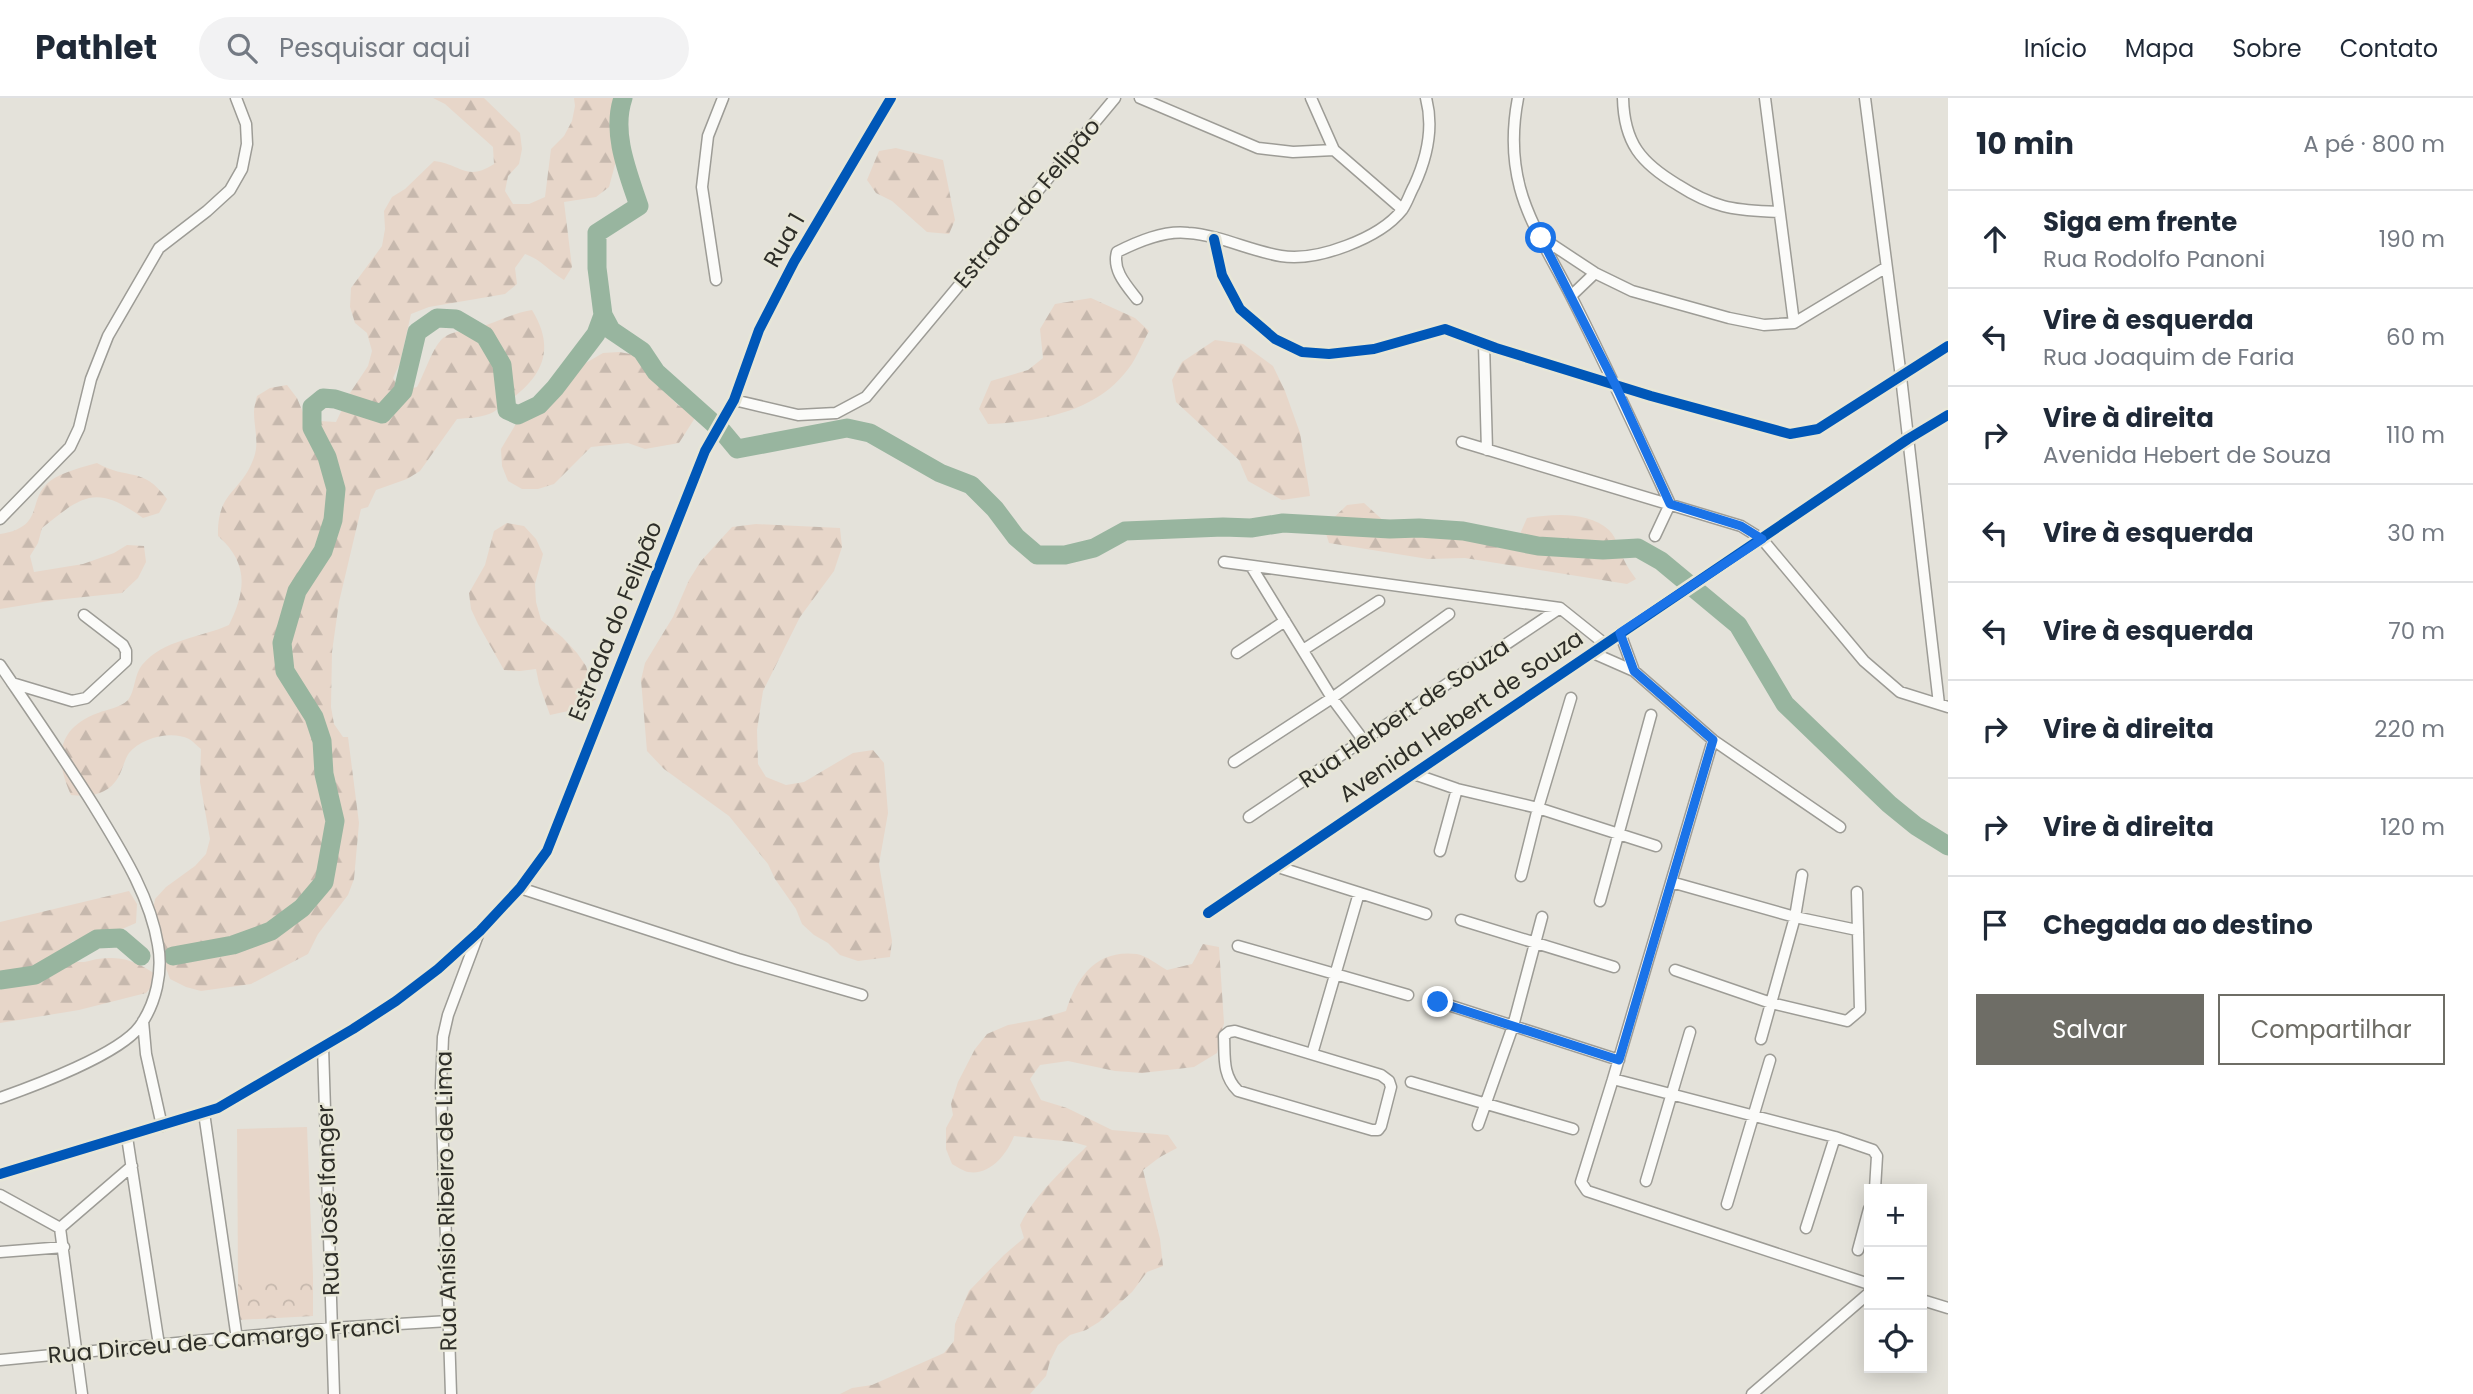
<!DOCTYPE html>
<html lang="pt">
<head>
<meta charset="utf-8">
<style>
  :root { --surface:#fff; --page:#f2f2f3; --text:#1f2937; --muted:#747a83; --line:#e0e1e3; --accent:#6e6d66 }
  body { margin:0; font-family:Poppins,sans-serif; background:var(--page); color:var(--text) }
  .controls { position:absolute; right:21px; bottom:21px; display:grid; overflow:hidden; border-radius:0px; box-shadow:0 4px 18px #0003 }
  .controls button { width:63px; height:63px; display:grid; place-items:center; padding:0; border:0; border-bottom:2px solid var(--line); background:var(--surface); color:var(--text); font:35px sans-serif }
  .stop { position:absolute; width:21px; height:21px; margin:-16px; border:5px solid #1a73e8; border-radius:50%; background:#fff }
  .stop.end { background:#1a73e8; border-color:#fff; box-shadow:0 2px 7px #0008 }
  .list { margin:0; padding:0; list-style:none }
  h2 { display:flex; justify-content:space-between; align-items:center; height:91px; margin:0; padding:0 28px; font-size:30px }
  h2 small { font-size:23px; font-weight:400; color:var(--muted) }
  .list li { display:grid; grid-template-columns:46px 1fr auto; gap:21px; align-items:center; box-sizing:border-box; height:98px; padding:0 28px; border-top:2px solid var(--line) }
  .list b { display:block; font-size:26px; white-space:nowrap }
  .list p { margin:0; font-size:23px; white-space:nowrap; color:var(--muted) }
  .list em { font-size:23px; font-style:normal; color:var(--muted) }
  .actions { display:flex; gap:14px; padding:21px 28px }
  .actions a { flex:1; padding:16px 0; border:2px solid var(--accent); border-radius:0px; text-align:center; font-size:24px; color:var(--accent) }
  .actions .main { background:var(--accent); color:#fff }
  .icon { flex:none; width:38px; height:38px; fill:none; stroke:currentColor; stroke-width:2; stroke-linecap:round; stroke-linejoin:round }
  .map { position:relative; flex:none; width:1948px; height:1296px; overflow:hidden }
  header { display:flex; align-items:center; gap:42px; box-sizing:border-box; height:98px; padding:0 35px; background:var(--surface); border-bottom:2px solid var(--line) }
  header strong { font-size:33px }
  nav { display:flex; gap:38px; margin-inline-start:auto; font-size:24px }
  .search { width:490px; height:63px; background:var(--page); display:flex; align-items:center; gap:18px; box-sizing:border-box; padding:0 24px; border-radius:38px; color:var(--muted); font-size:26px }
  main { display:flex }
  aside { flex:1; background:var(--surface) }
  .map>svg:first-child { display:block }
  .grass { fill:#e7d6c9 }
  .forest { fill:url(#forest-firs) }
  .park { fill:url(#park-crowns) }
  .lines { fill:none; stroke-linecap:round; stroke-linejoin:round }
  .river { stroke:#98b59f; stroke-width:19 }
  .minor-casing { stroke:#9d9c96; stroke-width:13 }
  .minor { stroke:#fbfbf9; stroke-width:10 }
  .cycleway-casing { stroke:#e7e6d7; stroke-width:15 }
  .cycleway { stroke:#0057b8; stroke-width:10 }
  .route { stroke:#1a73e8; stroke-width:9 }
  .labels { text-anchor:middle; stroke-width:5; stroke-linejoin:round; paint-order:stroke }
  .street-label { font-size:23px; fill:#2e2e28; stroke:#e7e6d7 }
</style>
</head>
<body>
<header>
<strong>Pathlet</strong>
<div class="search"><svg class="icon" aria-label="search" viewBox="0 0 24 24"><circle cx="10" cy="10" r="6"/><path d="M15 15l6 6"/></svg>Pesquisar aqui</div>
<nav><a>Início</a><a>Mapa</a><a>Sobre</a><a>Contato</a></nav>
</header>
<main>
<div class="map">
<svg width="1948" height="1296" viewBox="0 0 1948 1296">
  <defs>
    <pattern id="forest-firs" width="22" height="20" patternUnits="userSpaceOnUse" patternTransform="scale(1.75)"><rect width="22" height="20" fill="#e7d6c9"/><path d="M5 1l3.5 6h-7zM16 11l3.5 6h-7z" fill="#c6b8ad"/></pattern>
    <pattern id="park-crowns" width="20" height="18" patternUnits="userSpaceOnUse" patternTransform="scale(1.75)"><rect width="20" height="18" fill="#e7d6c9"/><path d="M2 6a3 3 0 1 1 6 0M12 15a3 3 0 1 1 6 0" fill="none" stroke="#c6b8ad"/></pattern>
  </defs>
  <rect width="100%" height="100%" fill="#e4e2da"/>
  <path class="grass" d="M307,1029L313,1178H238L237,1031Z"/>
  <path class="forest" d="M433,0H484L520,35L522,51L519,66L508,78L505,93L513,106H529L545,99L551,51L564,38L572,23L575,8L574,0H623L627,22L609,89L596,99L564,104L572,169L564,182C549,173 542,162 525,156L515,170L517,186L505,196L429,209L411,216L400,265L393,280L401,293L417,289C425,275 432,250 443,240C451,233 469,232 480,229C498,224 513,215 532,212C556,251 543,279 507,304C501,307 496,314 489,316C479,320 467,320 457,321L420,373L407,381L376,392L368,409L361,411L339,504L332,554L331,609L334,626L343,639H348L359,725L354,781L348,797L318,836L308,856L251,886L201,893L186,889L170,881L164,865L152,818L155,801L166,789L195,768L206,756L210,741L200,684L201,651C197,648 193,643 189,641C171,632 141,640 129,655C123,664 122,676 115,684C104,698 86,699 71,697C54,660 57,630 98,615C108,611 120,610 128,602C135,594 134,577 142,567C164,541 200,540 229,527C246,493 249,465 218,438C217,393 240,396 253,362C260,345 254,331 254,314C254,309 256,303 257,298L270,290L287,287L297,300L304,317L319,323L336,324L350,295L368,268L372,253L367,235L355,225L350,209L351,190L382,148L385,131L384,113L392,99L405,91L434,63C461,66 466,84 494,66L493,49L445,6Z
    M896,50L943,62L955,122L949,136L927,134L892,103L876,95L867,82L879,53Z
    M1091,200L1135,220L1149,233C1142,246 1135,264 1125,275C1093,315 1036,324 988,326L979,311L991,283L1028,272L1043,260L1040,231L1055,206Z
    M1215,242L1243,246L1273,268L1285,293L1300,335L1310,398L1282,402L1248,383L1239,362L1176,304L1172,282L1182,264Z
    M619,254L636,257L652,265L667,296L679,308L700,312L679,345L645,351L628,345L591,349L554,386L538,391H522L508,383L502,368L501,351L517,324L542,301L555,293L568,279L584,266L603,255Z
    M97,365C128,383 142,367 167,401L159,415L143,420C96,386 83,397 42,430L38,445L30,458L34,474L83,466L114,455L127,447L144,448L146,464L138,480L122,495L55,502L0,511V436C46,429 26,402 50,383C62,374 83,369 97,365Z
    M1364,405L1387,426L1418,431L1435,430L1467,443L1520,436L1527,420C1553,416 1588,413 1609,432C1618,441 1618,452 1624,462C1627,469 1632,475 1636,481L1627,486L1465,460L1428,461L1329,445L1324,429L1347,407Z
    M507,425L524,428L536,441L543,456L535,486L536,504L541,522L562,539L577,555L586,568L596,601L582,610L550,617L539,586L536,571L520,573L504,572L478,526L471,511L469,495L485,467L494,433Z
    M756,426L840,430L842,449L834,473L800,519L763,593L757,632L758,666L766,679L786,687L804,684L853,655L873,652L884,665L888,715L879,766L892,843L890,859L858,863L840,857L828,845L814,837L802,826L796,811L775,781L768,766L729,718L664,671L647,653L641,582L645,565L673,519L689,482L701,463L732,429Z
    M129,793L137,806L136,825L106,838L73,843L57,856C87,872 85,859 112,860C131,860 144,869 160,879L146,895L79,912L0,925V824Z
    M1203,846L1219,849L1224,925L1217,955L1194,969L1142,975L1115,973L1068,963L1040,967L1030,981L1041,1002L1067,1010L1112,1032L1168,1037L1177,1050L1160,1059L1143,1072L1160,1141L1163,1168L1147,1174L1132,1194L1099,1224L1086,1232L1070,1237L1058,1247L1050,1263L1046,1278L1030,1296H840L852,1290L872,1287L944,1255L954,1243L955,1226L969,1193L1004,1157L1024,1140L1020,1127C1036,1095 1062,1073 1087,1048L1073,1044L1014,1038C1007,1056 990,1078 968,1074C963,1073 956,1068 952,1066L946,1051V1030L953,1017L951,1006L958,984L975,951L987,936L1008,927L1036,922L1066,913C1077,879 1096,851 1137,856C1147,858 1158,867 1167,872L1192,866Z"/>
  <path class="park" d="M238,1178H313V1218L238,1222Z"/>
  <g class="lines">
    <path class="river" d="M603,217L611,232L642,253L656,274L722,333L737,351L847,330L870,335L940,375L971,387L995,411L1016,439L1037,457H1065L1094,450L1125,433L1223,429L1251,430L1283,425L1390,431L1419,430L1463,433L1538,448L1603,452L1638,450L1661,463L1738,527L1785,606L1889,706L1916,728L1948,748
      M173,858L233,847L271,833L302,810L324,784L335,723L324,676L322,643L314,619L285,573L282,545L297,493L323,453L333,422L336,391L327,359L312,330V309L323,300L335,301L382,316L403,293L417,234L437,220L456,221L485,238L502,267L507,312L518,317L539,307L555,290L596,236L603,217L597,170V135L639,108C628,75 611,35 623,0
      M0,882L35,877L97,841L120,840L141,858"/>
    <defs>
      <path id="minor" d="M1140,0L1258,50L1293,54L1334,52
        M1311,0L1334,52L1402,111
        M1518,0C1512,31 1512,60 1520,90C1530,128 1556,167 1573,202C1607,269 1638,337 1670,406L1655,438
        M1623,0C1624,45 1641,65 1678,87C1692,96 1708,104 1723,108C1741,113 1760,113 1778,114
        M1765,0L1794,225
        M1865,0L1901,279L1939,606
        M1542,140L1595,175L1632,193L1729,220L1764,227L1794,225L1885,170
        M1214,141L1222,177L1240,211L1275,241L1302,254L1329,256L1374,251L1445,231L1496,250L1651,298L1790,336L1818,331L1948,248
        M716,182L702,89L708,38L723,0
        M1571,198L1595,175
        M1137,201C1126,187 1112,172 1117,154C1137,144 1164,132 1188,135C1220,137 1250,153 1281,158C1317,164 1380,140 1402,112C1407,105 1410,95 1414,88C1427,60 1434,30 1426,0
        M1484,246L1487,352
        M734,302L798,317L836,315L866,299L1115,0
        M1462,344L1741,428L1762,441L1864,563L1900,594L1948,609
        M0,421L70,349L79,330L91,281L108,238L159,150L207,113L230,92L242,71L247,46L246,26L236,0
        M1224,464L1560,510L1605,546
        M1251,468L1332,600L1364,643
        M1620,535L1634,573
        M1303,552L1379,503
        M1237,555L1285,523
        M1593,555L1634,573L1713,642L1840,729
        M0,567C32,614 64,660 94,708C120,751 150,797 158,847C163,874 156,905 140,928C120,956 34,988 0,1000
        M12,585L72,603L86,600L126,563V553L123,547L84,517
        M1713,642L1613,981L1581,1084L1587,1093L1869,1186
        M1234,664L1332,600L1449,516
        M1414,676L1457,691L1538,710L1656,748
        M1249,719L1560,510
        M1440,753L1457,691
        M1278,769L1426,816
        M1521,778L1538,710L1571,600
        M1671,784L1795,819L1857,832
        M520,790L738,861L862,897
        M1600,803L1651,617
        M1208,815L1908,341L1948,317
        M1461,822L1614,869
        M1238,848L1408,897
        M1675,872L1771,905L1847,923L1860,912L1857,794
        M1439,904L1619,962
        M143,923L146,956L162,1028
        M1235,933L1381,977L1389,983L1391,989L1381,1028L1378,1032H1372L1238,993C1222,977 1225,959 1224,938L1229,934Z
        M1761,941L1795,819L1802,777
        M323,949L334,1296
        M1312,956L1359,795
        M1613,981L1835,1039L1873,1052L1877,1058L1875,1091
        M1411,984L1573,1031
        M204,1015L237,1241
        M1478,1027L1513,928L1542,819
        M127,1039L159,1247
        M0,1076L218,1010L353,931L396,903L438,871L480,833L520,790L547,753L705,353L734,302L759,232L794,164L891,0
        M1646,1083L1690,934
        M0,1097L60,1130
        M1727,1106L1770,962
        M60,1130L82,1296
        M60,1130L132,1068
        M1806,1130L1835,1039
        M1858,1152L1869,1111
        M0,1154L64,1149
        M1922,1202L1948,1210
        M0,1262L332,1230L449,1223
        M451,1296L441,988L443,939L448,917L478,837
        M1752,1296L1869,1195"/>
    </defs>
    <use href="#minor" class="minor-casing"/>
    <use href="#minor" class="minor"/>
    <defs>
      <path id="cycleway" d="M1214,141L1222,177L1240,211L1275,241L1302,254L1329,256L1374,251L1445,231L1496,250L1651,298L1790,336L1818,331L1948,248
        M1208,815L1908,341L1948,317
        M0,1076L218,1010L353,931L396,903L438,871L480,833L520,790L547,753L705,353L734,302L759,232L794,164L891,0"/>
    </defs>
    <use href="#cycleway" class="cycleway-casing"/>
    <use href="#cycleway" class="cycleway"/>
  </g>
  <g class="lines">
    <path class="route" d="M1438,904L1619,962L1713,642L1634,573L1620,535L1762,441L1741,428L1670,406L1615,286L1541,140"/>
  </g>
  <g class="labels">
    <g class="street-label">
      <text transform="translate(1027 105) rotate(-50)" y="8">Estrada do Felipão</text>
      <text transform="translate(784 142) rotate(-60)" y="8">Rua 1</text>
      <text transform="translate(615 523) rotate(-68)" y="8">Estrada do Felipão</text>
      <text transform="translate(1404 615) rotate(-34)" y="8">Rua Herbert de Souza</text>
      <text transform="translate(1461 618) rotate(-34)" y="8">Avenida Hebert de Souza</text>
      <text transform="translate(328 1102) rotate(-92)" y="8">Rua José Ifanger</text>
      <text transform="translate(446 1103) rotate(-91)" y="8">Rua Anísio Ribeiro de Lima</text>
      <text transform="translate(224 1242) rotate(-5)" y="8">Rua Dirceu de Camargo Franci</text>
    </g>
  </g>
</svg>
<div class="controls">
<button>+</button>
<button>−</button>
<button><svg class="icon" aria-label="locate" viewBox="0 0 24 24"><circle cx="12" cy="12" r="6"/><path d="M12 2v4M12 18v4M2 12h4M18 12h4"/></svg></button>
</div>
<div class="stop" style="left:1541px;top:140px"></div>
<div class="stop end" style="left:1438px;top:904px"></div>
</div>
<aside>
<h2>10 min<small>A pé · 800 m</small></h2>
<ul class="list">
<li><svg class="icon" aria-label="ahead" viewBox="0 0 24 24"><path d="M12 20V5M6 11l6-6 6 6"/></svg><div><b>Siga em frente</b><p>Rua Rodolfo Panoni</p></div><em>190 m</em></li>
<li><svg class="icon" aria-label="left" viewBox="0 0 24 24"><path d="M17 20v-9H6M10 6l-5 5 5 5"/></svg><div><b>Vire à esquerda</b><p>Rua Joaquim de Faria</p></div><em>60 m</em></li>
<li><svg class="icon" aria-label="right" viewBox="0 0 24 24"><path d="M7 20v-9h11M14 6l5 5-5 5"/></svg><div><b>Vire à direita</b><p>Avenida Hebert de Souza</p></div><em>110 m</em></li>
<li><svg class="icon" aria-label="left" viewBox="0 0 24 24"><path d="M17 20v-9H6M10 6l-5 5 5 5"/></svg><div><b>Vire à esquerda</b></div><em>30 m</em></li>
<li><svg class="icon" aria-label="left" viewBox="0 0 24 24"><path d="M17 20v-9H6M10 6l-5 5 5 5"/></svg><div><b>Vire à esquerda</b></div><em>70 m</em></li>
<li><svg class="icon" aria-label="right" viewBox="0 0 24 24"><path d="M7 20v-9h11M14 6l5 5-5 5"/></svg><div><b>Vire à direita</b></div><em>220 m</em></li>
<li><svg class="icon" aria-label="right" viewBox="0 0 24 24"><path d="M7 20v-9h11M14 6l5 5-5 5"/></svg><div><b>Vire à direita</b></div><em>120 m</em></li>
<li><svg class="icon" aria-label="arrive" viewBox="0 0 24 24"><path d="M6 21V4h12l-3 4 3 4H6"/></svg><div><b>Chegada ao destino</b></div></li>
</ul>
<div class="actions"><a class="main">Salvar</a><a>Compartilhar</a></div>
</aside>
</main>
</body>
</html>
